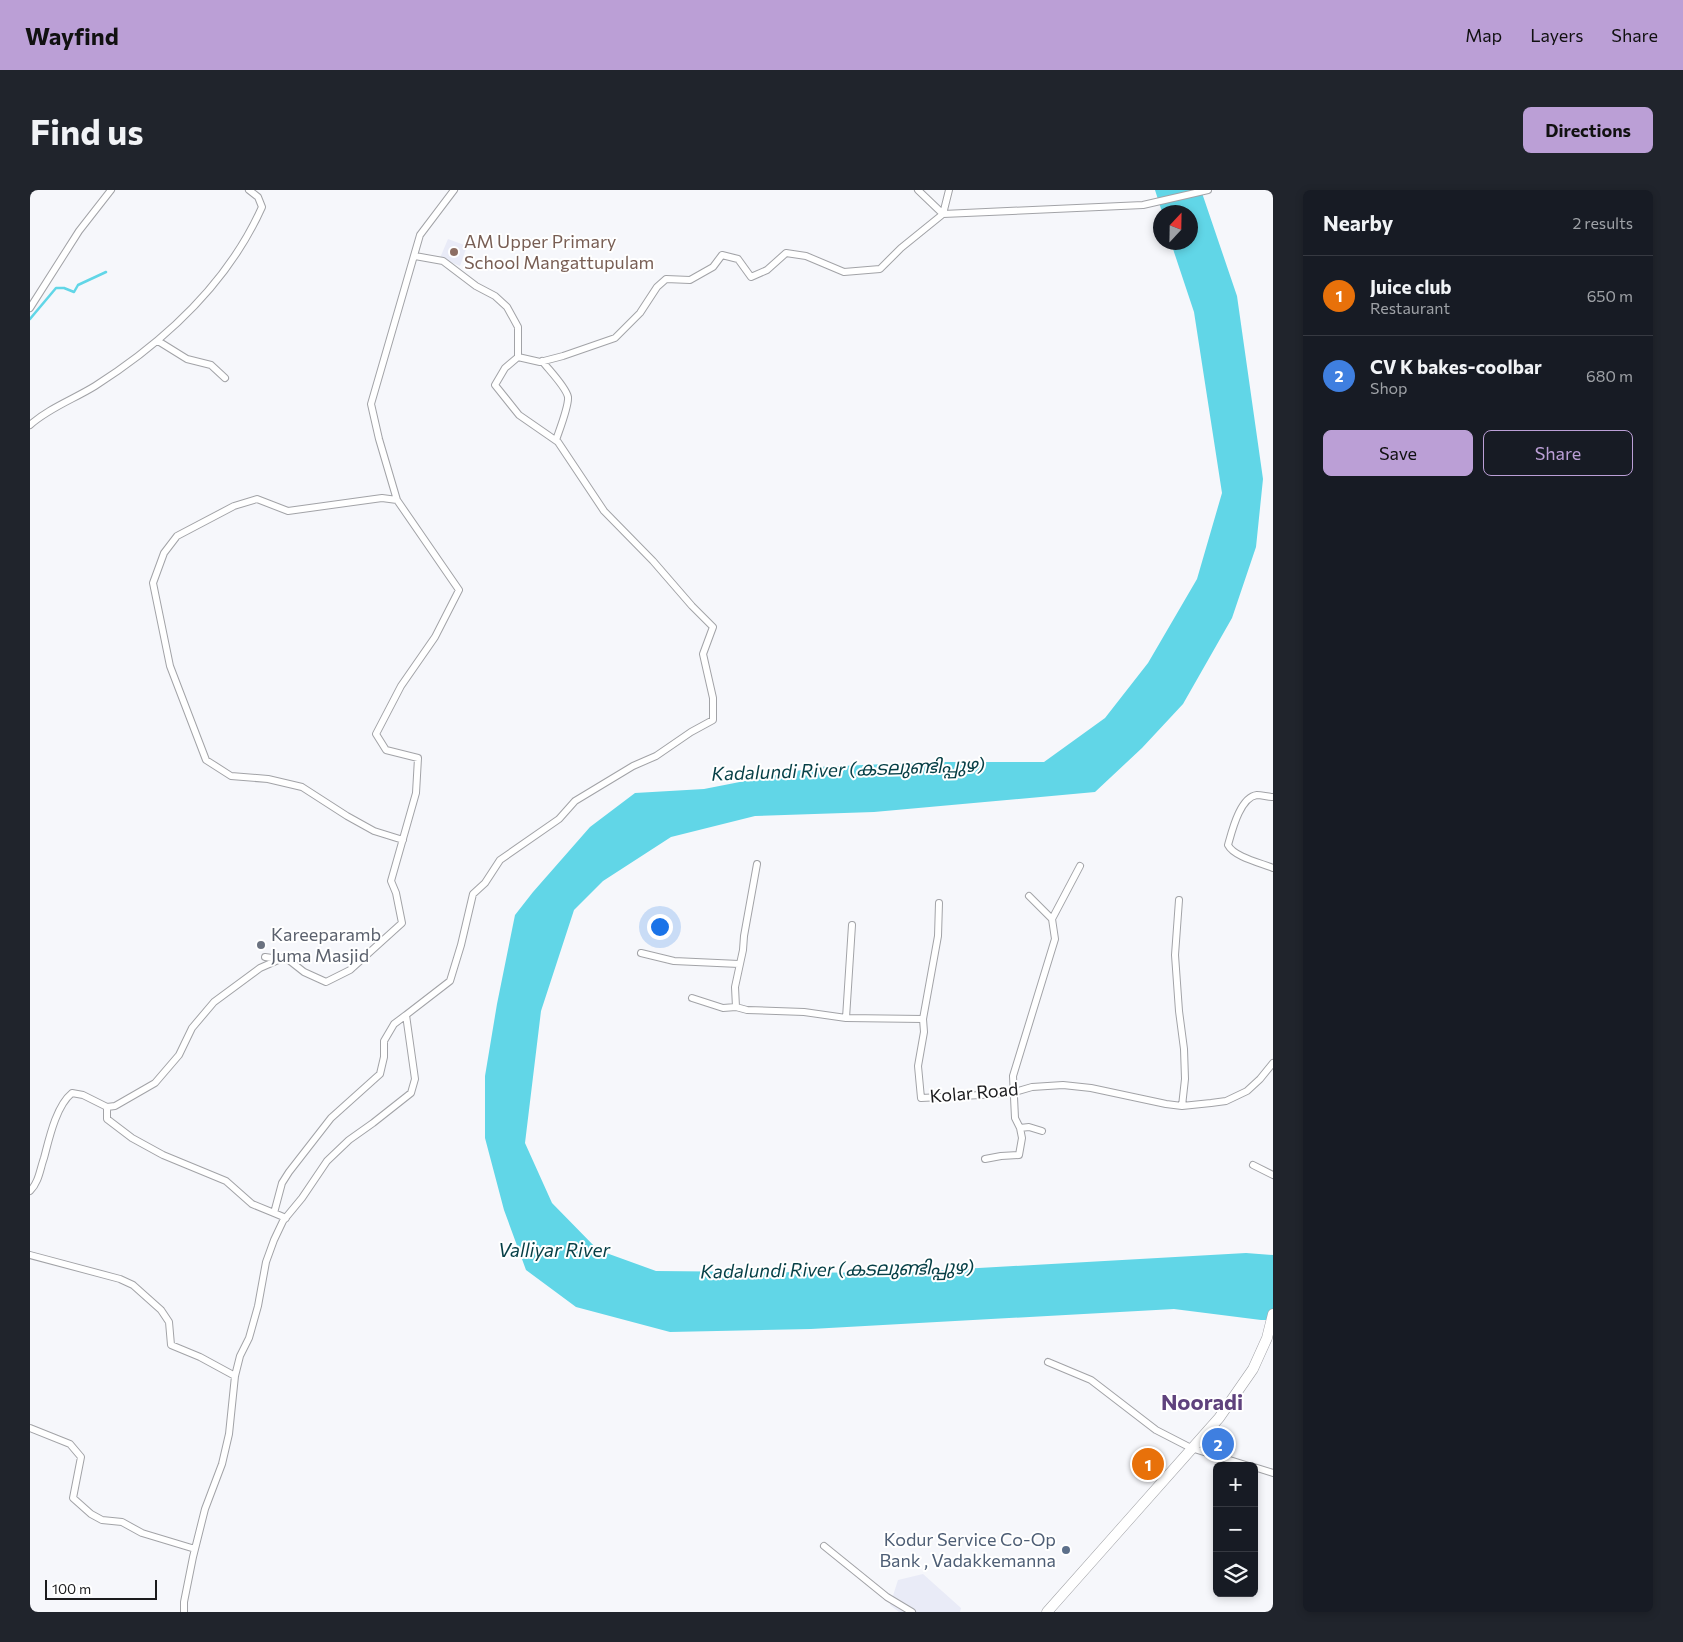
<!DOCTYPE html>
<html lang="en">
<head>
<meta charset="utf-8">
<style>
  :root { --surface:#171b24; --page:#20242c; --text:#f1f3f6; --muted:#9ea1a6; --line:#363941; --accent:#bb9fd6 }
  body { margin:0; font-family:Commissioner,"Noto Sans Malayalam",sans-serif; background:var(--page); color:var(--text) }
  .controls { position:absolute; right:15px; bottom:15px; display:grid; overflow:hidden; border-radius:8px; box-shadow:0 2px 8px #0003 }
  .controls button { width:45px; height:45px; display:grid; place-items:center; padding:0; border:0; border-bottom:1px solid var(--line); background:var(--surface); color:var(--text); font:25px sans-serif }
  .compass { position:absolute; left:1123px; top:15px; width:45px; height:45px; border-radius:50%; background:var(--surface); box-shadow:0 2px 8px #0003; rotate:22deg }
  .scale { position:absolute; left:15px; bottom:12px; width:112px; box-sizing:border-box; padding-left:5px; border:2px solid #1b1b1d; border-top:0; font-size:14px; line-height:18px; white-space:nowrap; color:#1b1b1d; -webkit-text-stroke:4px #fff; paint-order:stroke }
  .you { position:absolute; left:629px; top:736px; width:18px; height:18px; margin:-12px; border:4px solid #fff; border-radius:50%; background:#1a73e8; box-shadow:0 0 0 8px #1a73e833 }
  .badge { display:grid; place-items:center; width:32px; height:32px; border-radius:50%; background:var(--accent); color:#fff; font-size:16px; font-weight:700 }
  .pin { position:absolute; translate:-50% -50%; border:2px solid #fff; box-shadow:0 1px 5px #0006 }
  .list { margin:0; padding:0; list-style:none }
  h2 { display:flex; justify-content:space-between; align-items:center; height:65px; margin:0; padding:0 20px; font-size:21px }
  h2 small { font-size:16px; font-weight:400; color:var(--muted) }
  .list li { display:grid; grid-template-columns:32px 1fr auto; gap:15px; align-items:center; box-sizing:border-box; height:80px; padding:0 20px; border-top:1px solid var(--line) }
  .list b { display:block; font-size:19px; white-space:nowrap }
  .list p { margin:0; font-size:16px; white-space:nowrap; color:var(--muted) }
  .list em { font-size:16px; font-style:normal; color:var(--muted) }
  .actions { display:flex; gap:10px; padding:15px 20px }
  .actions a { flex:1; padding:11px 0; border:1px solid var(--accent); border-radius:8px; text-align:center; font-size:18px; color:var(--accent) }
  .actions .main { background:var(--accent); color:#111 }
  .icon { flex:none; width:28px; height:28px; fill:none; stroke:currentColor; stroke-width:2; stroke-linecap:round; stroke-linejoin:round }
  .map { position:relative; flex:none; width:1243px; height:1422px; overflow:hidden; border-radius:8px }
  header { display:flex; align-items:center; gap:30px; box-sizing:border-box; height:70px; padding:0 25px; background:var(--accent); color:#111 }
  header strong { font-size:24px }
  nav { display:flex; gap:28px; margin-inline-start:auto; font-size:18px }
  .intro { display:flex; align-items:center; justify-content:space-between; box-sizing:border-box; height:120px; padding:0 30px }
  h1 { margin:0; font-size:35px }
  .button { padding:12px 22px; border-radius:8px; background:var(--accent); color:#111; font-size:18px; font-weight:700 }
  main { display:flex; gap:30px; padding:0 30px }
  aside { flex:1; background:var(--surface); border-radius:8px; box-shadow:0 2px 8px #0003 }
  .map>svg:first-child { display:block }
  .built { fill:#e9ebf7 }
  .water { fill:#61d6e7 }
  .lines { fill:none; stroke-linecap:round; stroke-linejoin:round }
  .stream { stroke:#61d6e7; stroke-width:2.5 }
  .street-casing { stroke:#a2a3a7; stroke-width:8 }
  .primary-casing { stroke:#a2a3a7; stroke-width:11 }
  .street { stroke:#fff; stroke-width:6 }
  .primary { stroke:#fff; stroke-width:10 }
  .education-dot { fill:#8d6e63; stroke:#fff; stroke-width:2 }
  .worship-dot { fill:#6b7280; stroke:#fff; stroke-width:2 }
  .service-dot { fill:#5c6f8a; stroke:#fff; stroke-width:2 }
  .labels { text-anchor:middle; stroke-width:4; stroke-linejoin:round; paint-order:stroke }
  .education-label { font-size:18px; fill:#785e54; stroke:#fff; text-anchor:start }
  .worship-label { font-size:18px; fill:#5b616d; stroke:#fff; text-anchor:start }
  .street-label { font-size:18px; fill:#1b1b1d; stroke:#fff }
  .service-label { font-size:18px; fill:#4e5e75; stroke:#fff; text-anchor:end }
  .water-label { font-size:19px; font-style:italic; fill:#063f46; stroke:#fff }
  .district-label { font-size:22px; font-weight:bold; fill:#5f427d; stroke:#fff }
</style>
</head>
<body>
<header>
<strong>Wayfind</strong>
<nav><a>Map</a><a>Layers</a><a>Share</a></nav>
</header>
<div class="intro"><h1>Find us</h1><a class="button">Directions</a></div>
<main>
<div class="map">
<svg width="1243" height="1422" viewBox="0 0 1243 1422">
  <rect width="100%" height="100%" fill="#f6f7fb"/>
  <path class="built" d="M418,49L437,56L430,76L410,68Z
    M893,1384L931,1418L930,1422H869L860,1415L868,1390Z"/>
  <path class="water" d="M1125,0H1171L1207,106L1233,289L1226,357L1202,428L1153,514L1112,558L1065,602L844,622L725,626L641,647L573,691L544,720L511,821L495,953L522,1013L568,1060L626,1081L861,1083L1216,1063L1243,1065V1130H1231L1144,1119L781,1139L640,1142L546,1117L496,1080L474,1020L455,948V886L467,814L485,725L503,702L560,637L605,603L674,599L787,577L902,572H1014L1075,528L1118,473L1167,389L1192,303L1164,122L1141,53L1160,52V22H1132Z"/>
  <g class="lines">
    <path class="stream" d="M0,129L26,98H34L44,102L48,95L76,82"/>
    <defs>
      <path id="street" d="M888,0L913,24
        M913,24L919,0
        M385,66L413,71L446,96L465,106L477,117L488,137V167
        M0,118L49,41L81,0
        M128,151L157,169L181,175L195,188
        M488,167L510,172L533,166L585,148L610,123L627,97L636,89L660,90L683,77L692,65L708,69L721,87L737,80L756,63L776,66L814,82L850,79L871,58L913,24L1113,15L1178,0
        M512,171C519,180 536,197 538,207C539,216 529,241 526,250
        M0,235C19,218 44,209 65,196C134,152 198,93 232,17L228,7L219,0
        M367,310L352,308L258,321L227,309L204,316L147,346L134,363L123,393L140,476L176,570L201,586L238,589L272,597L317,626L344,641L373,650
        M1243,607C1238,607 1232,605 1227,605C1210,607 1202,641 1198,655C1204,667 1231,673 1243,678
        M727,674L714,746L713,760L705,797L706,817L717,820L774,822L816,828L893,829L894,842L888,876L891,908L951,905L985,902L1002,897L1033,895L1061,898L1136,914L1152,916L1181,913L1196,911L1217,901L1230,889L1243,873
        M1149,710L1145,765L1149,821L1154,859L1155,889L1152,916
        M1022,729L1050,676
        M611,763L644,771L709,774
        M235,767L249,769
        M662,808L693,818L706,817
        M816,828L822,735
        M893,829L908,746L909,713
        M77,917V929L102,948L133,965L196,991L222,1014L244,1023
        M990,938L999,937L1012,941
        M955,969L971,966L989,965L992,948L990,938L985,928L983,886L1025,749L1022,729L999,706
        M1223,975L1243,985
        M0,1001C9,992 10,979 14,968C19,949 26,916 42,903L53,905L77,917L85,916L125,893L149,865L162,838L184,812L230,778L255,767L274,782L296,792L320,780L372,733L366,703L361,691L386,603L388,568L356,560L346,544L371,496L405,447L429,400L367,310L349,249L341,214L390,45L424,0
        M256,1028L244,1023L252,993L259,982L301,928L350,884L354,867V851L364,834L376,825
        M0,1065L90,1089L103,1095L131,1120L139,1132L141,1155L170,1167L205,1186
        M1018,1172L1061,1190L1126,1240L1161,1258L1219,1276
        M0,1238L40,1254L51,1267L43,1308L61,1324L72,1330L92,1332L112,1343L165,1359
        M1224,1277L1243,1283
        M794,1356L857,1407L882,1422
        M154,1422V1412L163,1367L175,1319L192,1274L199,1244L205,1186L210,1166L219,1148L228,1116L236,1072L244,1050L253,1031L272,1008L297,971L319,950L343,933L381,903L385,889L376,825L420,791L431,755L443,704L455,693L470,670L529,629L545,611L603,576L626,566L661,542L683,530V508L673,464L683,437L662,416L623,371L574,321L528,252L489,225L465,195L475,178L488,167"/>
      <path id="primary" d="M1017,1422L1189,1228L1223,1179L1237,1148L1243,1124"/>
    </defs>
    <use href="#street" class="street-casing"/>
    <use href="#primary" class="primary-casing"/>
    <use href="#street" class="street"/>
    <use href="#primary" class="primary"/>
  </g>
  <circle class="education-dot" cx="424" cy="62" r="5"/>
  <circle class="worship-dot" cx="231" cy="755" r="5"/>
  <circle class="service-dot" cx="1036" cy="1360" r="5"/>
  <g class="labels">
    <g class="education-label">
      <text x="434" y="58">AM Upper Primary<tspan x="434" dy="21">School Mangattupulam</tspan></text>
    </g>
    <g class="worship-label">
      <text x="241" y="751">Kareeparamb<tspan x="241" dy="21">Juma Masjid</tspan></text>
    </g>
    <g class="street-label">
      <text transform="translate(944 903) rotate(-5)" y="6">Kolar Road</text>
    </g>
    <g class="service-label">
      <text x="1026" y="1356">Kodur Service Co-Op<tspan x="1026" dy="21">Bank , Vadakkemanna</tspan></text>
    </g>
    <g class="water-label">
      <text transform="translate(818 579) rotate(-2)" y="7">Kadalundi River (കടലുണ്ടിപ്പുഴ)</text>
      <text x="524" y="1067">Valliyar River</text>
      <text transform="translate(807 1079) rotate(-1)" y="7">Kadalundi River (കടലുണ്ടിപ്പുഴ)</text>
    </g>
    <g class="district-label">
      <text x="1172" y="1220">Nooradi</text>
    </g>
  </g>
</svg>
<div class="controls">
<button>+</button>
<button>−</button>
<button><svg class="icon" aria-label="layers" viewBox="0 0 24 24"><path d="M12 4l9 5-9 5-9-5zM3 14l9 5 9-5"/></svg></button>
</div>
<svg class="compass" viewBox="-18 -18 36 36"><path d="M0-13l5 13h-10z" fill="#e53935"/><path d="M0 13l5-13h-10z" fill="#9ea1a6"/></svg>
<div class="scale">100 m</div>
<div class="you"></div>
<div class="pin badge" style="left:1118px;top:1274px;background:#e8710a">1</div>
<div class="pin badge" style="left:1188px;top:1254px;background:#3f7fe0">2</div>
</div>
<aside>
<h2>Nearby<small>2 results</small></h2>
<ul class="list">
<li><span class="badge" style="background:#e8710a">1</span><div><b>Juice club</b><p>Restaurant</p></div><em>650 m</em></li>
<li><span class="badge" style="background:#3f7fe0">2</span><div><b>CV K bakes-coolbar</b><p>Shop</p></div><em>680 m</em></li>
</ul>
<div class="actions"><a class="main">Save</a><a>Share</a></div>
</aside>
</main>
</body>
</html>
